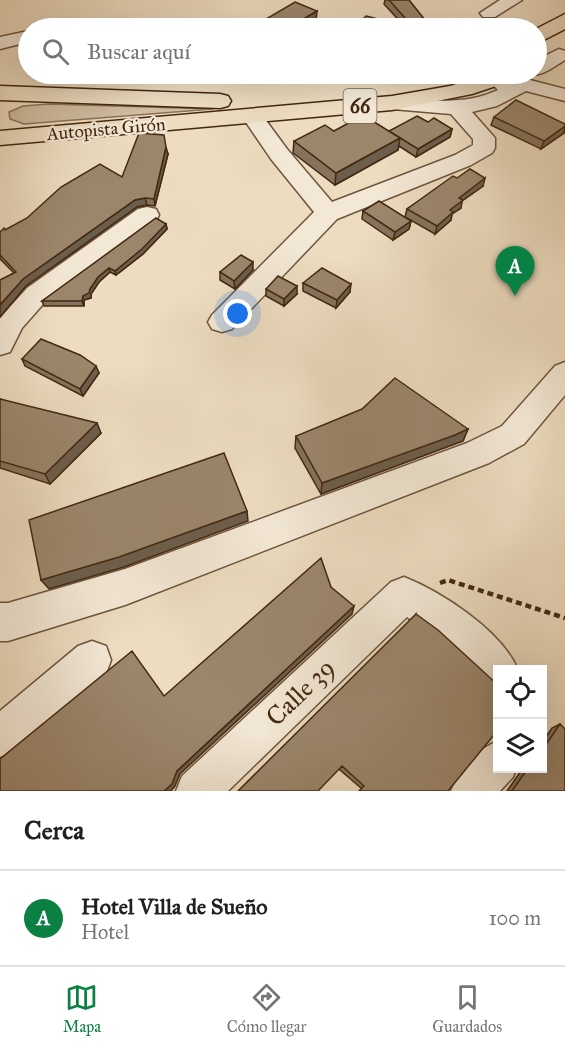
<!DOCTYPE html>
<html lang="es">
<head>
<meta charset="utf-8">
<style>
  :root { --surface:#fff; --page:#f2f2f2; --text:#202124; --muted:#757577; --line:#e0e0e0; --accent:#0b8043 }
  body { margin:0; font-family:"IM FELL Great Primer",serif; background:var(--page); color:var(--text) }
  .controls { position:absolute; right:18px; bottom:18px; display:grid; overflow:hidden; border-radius:0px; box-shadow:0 6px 24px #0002 }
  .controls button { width:54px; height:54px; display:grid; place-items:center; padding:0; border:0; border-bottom:2px solid var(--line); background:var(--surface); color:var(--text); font:30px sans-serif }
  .you { position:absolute; left:238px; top:314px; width:21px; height:21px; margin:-15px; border:4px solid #fff; border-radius:50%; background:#1a73e8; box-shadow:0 0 0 9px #1a73e833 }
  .badge { display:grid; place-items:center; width:39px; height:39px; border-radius:50%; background:var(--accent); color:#fff; font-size:20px; font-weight:700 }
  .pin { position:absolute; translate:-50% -50px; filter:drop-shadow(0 2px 3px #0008) }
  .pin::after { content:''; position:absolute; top:32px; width:21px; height:18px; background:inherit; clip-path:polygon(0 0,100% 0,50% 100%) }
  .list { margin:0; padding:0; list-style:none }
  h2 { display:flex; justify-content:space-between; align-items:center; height:78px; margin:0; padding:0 24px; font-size:26px }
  h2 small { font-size:20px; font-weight:400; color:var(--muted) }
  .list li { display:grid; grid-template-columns:39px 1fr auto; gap:18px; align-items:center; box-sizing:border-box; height:96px; padding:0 24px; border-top:2px solid var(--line) }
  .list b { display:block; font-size:22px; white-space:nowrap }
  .list p { margin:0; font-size:20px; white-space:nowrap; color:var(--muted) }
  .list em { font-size:20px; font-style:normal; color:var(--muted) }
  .icon { flex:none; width:33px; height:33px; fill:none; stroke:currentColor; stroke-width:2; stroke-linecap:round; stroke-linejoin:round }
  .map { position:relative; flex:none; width:565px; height:791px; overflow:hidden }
  .search { position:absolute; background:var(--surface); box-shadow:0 6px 24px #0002; left:18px; right:18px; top:18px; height:66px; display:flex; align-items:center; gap:15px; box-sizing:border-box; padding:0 21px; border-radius:33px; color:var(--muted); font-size:22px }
  .sheet { height:174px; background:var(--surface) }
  nav { display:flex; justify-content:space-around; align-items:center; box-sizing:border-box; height:84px; border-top:2px solid var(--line); background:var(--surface); font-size:16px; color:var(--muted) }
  nav a { display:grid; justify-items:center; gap:3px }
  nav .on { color:var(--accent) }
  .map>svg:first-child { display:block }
  .green { fill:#d0bda2; stroke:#8a725a; stroke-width:1.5 }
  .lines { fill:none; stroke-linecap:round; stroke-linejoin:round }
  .minor-casing { stroke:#6e553d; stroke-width:3 }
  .highway-casing { stroke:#432811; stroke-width:3 }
  .path { stroke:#432811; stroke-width:4.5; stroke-dasharray:6 4; stroke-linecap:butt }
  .minor { fill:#f3e8d6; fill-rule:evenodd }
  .highway { fill:#eddcc0; fill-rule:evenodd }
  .wall { fill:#85735d; stroke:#432811; stroke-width:1.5 }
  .shaded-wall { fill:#6c5e4c; stroke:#432811; stroke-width:1.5 }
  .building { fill:#9b866c; stroke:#432811; stroke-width:1.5 }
  .labels { text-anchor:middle; stroke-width:4.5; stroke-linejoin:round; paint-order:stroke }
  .far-street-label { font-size:18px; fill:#432811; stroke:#f3e8d6 }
  .shield { fill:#f3e8d6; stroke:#78624c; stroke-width:1.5 }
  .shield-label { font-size:20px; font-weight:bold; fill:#432811 }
  .near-street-label { font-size:26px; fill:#432811; stroke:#f3e8d6 }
</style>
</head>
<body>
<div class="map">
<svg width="565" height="791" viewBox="0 0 565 791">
  <rect width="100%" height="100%" fill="#eddcc0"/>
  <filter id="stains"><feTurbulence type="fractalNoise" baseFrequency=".00333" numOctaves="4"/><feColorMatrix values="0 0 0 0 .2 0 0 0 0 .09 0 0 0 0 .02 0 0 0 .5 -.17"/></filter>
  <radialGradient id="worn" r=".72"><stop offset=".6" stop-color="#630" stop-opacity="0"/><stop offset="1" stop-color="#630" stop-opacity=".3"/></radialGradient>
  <path class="green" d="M49,104L213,109L24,124L10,119L9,112L23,106Z"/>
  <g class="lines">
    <defs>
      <path id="minor" d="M500,0H522L495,17H483L480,13Z
        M28,31V42L0,49V37Z
        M559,49L565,51V60C554,66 543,77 530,74H536V60Z
        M511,77L526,79L565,89V101L526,91L497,106L472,112L495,138V148L492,153L471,165L337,219L232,329L222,332L212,329L208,322L212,315L314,212L271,159L241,115L245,111L252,109L259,111L287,149L332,202L455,155L473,145V139L451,114L392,109L385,107L382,103L385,99L392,97C429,100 464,106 498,90L493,85L496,81Z
        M147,207L156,209L159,215L156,221L45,302L22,328L10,352L0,355V318L27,288L138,209Z
        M565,362V395L524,444L489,463L125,605L8,641H0V603H8L125,569L467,443L502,426L555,366Z
        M404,577C442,592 502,631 518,670H498V689L485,684L441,641L407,617L228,791H176L182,776L391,582Z
        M92,641L106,646L111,660L106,674L14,751L0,757V711L78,646Z
        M498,741V768H516L513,777L500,791H451C460,769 476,750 498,741Z"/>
      <path id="highway" d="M565,14V29L536,44V29Z
        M488,74H516L513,79L499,85L472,94L392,110L0,145V131L392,96L450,86Z
        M0,86L220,94L228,96L231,101L228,106L220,108L0,100Z"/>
    </defs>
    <use href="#minor" class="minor-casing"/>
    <use href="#highway" class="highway-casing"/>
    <path class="path" d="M440,583L448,580L565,618"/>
    <use href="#minor" class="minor"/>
    <use href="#highway" class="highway"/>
  </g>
  <path class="wall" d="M385,0H409L428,24V28H406L384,4Z
    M494,117L565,124V131L564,133L541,149L491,125Z
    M428,122L452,129L450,137L416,157L399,146L398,150L335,185L293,153L294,141L334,131H389Z
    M168,154L155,206L147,205L137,207L26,286L0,317V280L14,273L0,259V232L122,177Z
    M457,178L483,186L462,201L461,208L452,214L451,220L435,234L405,217L407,209Z
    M363,211L411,221L409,229L393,240L362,219Z
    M166,224L167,229L143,254L116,275L110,272L99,282L91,294V298L84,300V306H44L42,301Z
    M253,270L235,289L220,280V272Z
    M303,283L350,292L336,308L303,291Z
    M266,289L297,294L284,306L266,296Z
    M22,359L99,373L83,396L25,366Z
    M0,399L101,433L50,484L0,468Z
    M468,429L463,441L321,494L295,448L296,436Z
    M416,614L448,791L361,788L339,769Z
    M560,724L565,791H507L523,768H543V741L552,728Z"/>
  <path class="shaded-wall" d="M317,11L316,22L305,28H288Z
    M565,126L564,133L541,149L544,141Z
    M452,129L450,137L416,157L418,149Z
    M400,138L398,150L335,185L336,173Z
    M166,147L168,154L155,206L154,199Z
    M485,178L483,186L462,201L461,208L452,214L451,220L435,234L437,226L459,198Z
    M145,198L147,205L137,207L26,286L0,317V305L23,279L135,200Z
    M411,221L409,229L393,240L395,232Z
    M166,224L167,229L143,254L116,275L115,271Z
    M253,262V270L235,289L234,281Z
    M109,268L110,272L99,282L91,294V298L84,300V306L82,301L83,296L90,289L98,277Z
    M351,284L350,292L336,308L337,300Z
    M297,286V294L284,306V299Z
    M96,366L99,373L83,396L80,389Z
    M97,423L101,433L50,484L45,474Z
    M468,429L463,441L321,494L322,483Z
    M247,511L248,521L124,567L49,589L41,580Z
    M354,606L352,614L180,774L175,786L171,791H164L177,771Z"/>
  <path class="building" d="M389,0H409L428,24L423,28H414Z
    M295,2L317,11L288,28H251Z
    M366,16L398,24L394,28H354Z
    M516,100L565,124V126L544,141L494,117Z
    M363,115L400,138L336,173L294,141L325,125L334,131Z
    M417,116L428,122L434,118L452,129L418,149L389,131Z
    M139,133L164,135L166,147L154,199L145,198L135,200L23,279L0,305V280L16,272L0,255V232L4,228L5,230L27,218L61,187L100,164L122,177Z
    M470,169L485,178L459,198L463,200L450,210L453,212L437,226L407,209L453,176L457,178Z
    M379,201L411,221L395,232L363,211Z
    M156,218L166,224L142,249L115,271L109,268L98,277L90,289L89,293L83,296L82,301H42Z
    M241,255L253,262L234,281L220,272Z
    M322,268L351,284L337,300L303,283Z
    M278,276L297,286L284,299L266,289Z
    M41,339L80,355L96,366L80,389L22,359Z
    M395,378L468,429L455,435L322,483L296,436L362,409Z
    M0,399L97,423L45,474L0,461Z
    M224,453L247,511L119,557L41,580L29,520Z
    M321,558L331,587L354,606L177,771L172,784L164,791H0V759L132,651L164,696Z
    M416,614L438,630L498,685V730L448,791H359L364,786L342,766L318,791H238Z
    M560,724L565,729V791H512L528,768H543V749Z"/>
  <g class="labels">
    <g class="far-street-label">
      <text transform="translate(106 129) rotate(-5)" y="6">Autopista Girón</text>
    </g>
    <rect class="shield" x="343.5" y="89" width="33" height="34" rx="4.5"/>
    <g class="shield-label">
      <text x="360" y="113">66</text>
    </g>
    <g class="near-street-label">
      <text transform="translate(300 692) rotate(-44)" y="9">Calle 39</text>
    </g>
  </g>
  <rect width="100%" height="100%" filter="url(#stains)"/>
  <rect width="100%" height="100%" fill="url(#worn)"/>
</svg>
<div class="controls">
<button><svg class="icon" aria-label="locate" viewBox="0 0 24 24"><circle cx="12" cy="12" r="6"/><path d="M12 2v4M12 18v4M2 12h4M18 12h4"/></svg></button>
<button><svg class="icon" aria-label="layers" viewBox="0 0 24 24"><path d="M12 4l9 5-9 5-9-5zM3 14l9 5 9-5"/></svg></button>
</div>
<div class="you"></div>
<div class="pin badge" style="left:515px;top:296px">A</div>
<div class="search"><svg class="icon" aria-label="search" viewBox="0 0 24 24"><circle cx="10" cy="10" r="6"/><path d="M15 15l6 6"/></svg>Buscar aquí</div>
</div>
<section class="sheet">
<h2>Cerca<small></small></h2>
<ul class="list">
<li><span class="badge">A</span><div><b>Hotel Villa de Sueño</b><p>Hotel</p></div><em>100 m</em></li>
</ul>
</section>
<nav>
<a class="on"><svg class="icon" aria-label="map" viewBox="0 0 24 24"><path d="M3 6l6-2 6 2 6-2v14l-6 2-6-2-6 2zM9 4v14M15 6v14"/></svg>Mapa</a>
<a><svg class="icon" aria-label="directions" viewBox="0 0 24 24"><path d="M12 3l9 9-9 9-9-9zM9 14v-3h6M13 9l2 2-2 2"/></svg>Cómo llegar</a>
<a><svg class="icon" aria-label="saved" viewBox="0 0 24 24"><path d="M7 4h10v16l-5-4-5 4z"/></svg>Guardados</a>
</nav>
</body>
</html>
